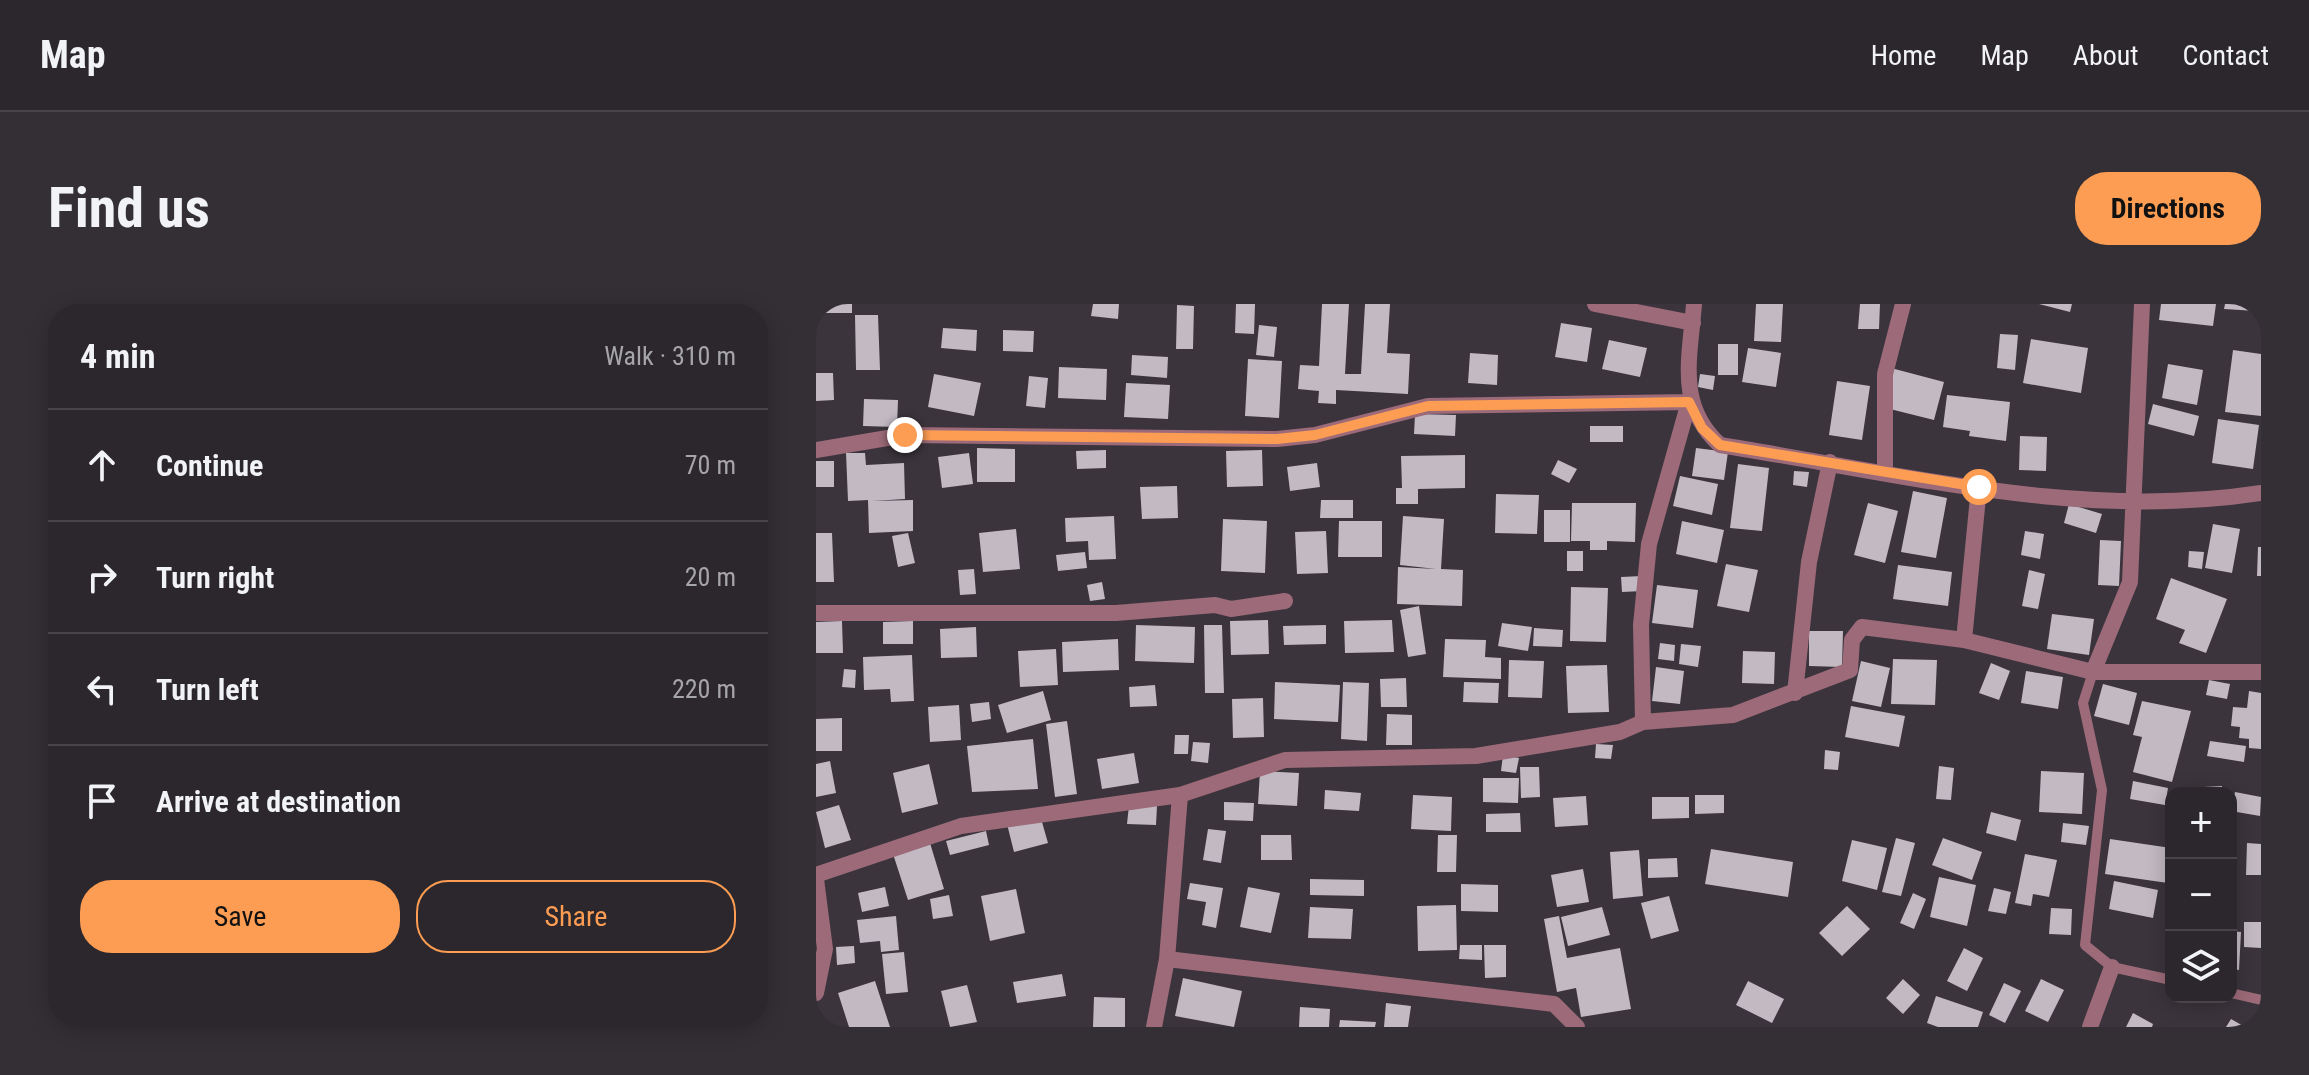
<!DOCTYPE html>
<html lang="en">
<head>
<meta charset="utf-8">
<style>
  :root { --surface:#2c272d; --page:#342f35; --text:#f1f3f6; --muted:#a6a5aa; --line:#484449; --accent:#fc9d53 }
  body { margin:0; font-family:"Roboto Condensed",sans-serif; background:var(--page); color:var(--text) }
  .controls { position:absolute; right:24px; bottom:24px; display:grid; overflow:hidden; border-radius:16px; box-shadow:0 4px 20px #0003 }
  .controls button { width:72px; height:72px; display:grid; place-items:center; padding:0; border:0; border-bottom:2px solid var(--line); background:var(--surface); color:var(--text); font:40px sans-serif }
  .stop { position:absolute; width:24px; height:24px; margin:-18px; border:6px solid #fc9d53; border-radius:50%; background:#fff }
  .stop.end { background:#fc9d53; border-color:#fff; box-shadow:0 2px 8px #0008 }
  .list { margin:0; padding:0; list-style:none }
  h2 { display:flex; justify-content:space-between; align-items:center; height:104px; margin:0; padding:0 32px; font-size:34px }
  h2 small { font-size:26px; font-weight:400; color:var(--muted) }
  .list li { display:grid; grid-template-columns:52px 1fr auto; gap:24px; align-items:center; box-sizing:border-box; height:112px; padding:0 32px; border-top:2px solid var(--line) }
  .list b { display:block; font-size:30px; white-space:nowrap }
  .list em { font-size:26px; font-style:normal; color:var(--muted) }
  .actions { display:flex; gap:16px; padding:24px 32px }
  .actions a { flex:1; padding:18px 0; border:2px solid var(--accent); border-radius:32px; text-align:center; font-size:28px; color:var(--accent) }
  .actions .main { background:var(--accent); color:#111 }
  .icon { flex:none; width:44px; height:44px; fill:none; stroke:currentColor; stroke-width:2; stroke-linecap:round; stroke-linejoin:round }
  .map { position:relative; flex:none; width:1445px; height:723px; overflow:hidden; border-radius:32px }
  header { display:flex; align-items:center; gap:48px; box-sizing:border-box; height:112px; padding:0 40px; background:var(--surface); border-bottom:2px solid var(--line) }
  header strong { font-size:38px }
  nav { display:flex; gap:44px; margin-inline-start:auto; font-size:28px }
  .intro { display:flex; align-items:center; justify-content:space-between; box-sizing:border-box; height:192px; padding:0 48px }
  h1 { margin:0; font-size:56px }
  .button { padding:20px 36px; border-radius:32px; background:var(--accent); color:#111; font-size:28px; font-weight:700 }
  main { display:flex; gap:48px; padding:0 48px }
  aside { flex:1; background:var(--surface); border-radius:32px; box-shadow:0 4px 20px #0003 }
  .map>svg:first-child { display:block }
  .building { fill:#c2b9c3 }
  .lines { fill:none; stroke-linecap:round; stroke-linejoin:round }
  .service { stroke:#9c6a78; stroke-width:10 }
  .minor { stroke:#9c6a78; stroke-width:16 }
  .route { stroke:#fc9d53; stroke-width:10 }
</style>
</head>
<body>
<header>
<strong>Map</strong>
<nav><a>Home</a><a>Map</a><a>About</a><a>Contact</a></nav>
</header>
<div class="intro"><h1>Find us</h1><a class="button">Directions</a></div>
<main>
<aside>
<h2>4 min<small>Walk · 310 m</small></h2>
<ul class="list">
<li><svg class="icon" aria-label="ahead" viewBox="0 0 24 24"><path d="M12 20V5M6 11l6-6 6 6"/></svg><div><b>Continue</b></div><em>70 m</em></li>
<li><svg class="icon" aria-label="right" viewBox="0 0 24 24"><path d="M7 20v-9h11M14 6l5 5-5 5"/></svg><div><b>Turn right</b></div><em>20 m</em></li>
<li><svg class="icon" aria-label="left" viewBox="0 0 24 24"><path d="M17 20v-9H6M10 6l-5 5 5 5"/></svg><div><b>Turn left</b></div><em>220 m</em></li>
<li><svg class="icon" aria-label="arrive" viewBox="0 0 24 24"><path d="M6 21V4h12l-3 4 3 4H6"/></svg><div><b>Arrive at destination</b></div></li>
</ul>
<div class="actions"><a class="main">Save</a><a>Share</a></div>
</aside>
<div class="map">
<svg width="1445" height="723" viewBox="0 0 1445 723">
  <rect width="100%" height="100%" fill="#3b343c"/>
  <path class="building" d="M7,0H36V9H7Z
    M277,0H303L302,15L275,12Z
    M420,0H439L438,30L419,29Z
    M506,0H533L529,70H545L549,0H574L571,49L594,50L592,90L520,86V100L502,99L503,87L482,85L484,61L503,62Z
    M940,0H967L965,38L938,37Z
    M1044,0H1064L1063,25H1042Z
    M1223,0H1256L1254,8Z
    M1345,0H1400L1397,22L1343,16Z
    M1409,0H1441L1440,7L1408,5Z
    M361,1L378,2L377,45H360Z
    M39,11H62L64,66H40Z
    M745,19L776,24L771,58L739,53Z
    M443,21L461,23L458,53L440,51Z
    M127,24L161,26L160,47L125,44Z
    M187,26L218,27L217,48L187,47Z
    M1184,30L1202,31L1199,66L1181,64Z
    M1215,35L1272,44L1265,89L1207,79Z
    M793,36L831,44L824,73L786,65Z
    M902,40H922V71H902Z
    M932,44L965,49L960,83L926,78Z
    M1417,46L1445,50V112L1409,108Z
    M654,49L682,51L681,81L652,79Z
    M316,51L352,53L351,74L315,71Z
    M432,55L466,57L463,114L429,112Z
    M1352,60L1387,66L1381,101L1346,94Z
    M243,63L291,65L290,96L242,94Z
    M1075,64L1128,78L1118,116L1066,103Z
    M0,69H17L18,96L0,97Z
    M118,70L165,79L158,112L112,103Z
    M884,70L899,72L897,86L882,83Z
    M213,72L232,74L229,104L210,102Z
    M1021,77L1054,82L1046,136L1013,131Z
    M310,79L354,81L352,115L308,113Z
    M1131,91L1194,98L1190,137L1153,132L1154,127L1127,123Z
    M48,95L82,96L81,123L47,122Z
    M1337,100L1383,112L1378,132L1332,120Z
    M599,110L640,111L639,132L598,130Z
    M1402,115L1443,121L1437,165L1396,159Z
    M774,122H807V138H774Z
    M1204,132L1231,133L1230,167L1203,166Z
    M161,144L199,145V178H161Z
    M880,144L912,148L908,176L876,172Z
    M290,146V164L261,165L260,147Z
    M446,146L447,182L411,183L410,147Z
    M30,149H49L50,161L88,159L89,195L56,197L97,196V227L53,229L52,196L32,197Z
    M153,149L157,180L126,184L122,153Z
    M649,151V184L602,185V200H580V184H586L585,152Z
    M742,156L761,165L753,179L735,170Z
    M0,157H18V183H0Z
    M501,159L504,183L474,187L471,163Z
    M922,160L953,164L946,227L914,224Z
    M978,167L993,168L991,183L977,181Z
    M864,172L902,180L896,211L857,202Z
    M361,182L362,214L326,215L324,183Z
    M1097,187L1131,194L1120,254L1085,248Z
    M680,190L723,191L721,230L679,229Z
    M505,196H537V214H504Z
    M756,199H820L819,238L791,237V246H774V237H755Z
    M1052,199L1082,207L1069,259L1038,251Z
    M1253,200L1286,210L1280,229L1248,219Z
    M728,206H754V238H728Z
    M298,212L300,255L273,256L272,237L250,238L249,214Z
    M587,212L628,215L625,265L647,266L646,302L581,300L582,263L620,265L584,261Z
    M407,215L451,217L449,269L405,267Z
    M523,217H566V253H522Z
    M866,217L908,226L901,259L860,250Z
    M1397,220L1424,225L1416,269L1389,264Z
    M200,225L204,265L167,268L163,229Z
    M510,227L512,269L481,270L479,228Z
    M1209,227L1228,230L1224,255L1205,251Z
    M0,229H16L18,278H0Z
    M92,229L99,259L82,263L76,232Z
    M1284,236L1305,237L1303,282L1282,281Z
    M1442,243H1445V272H1441Z
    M751,247H767V267H751Z
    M1373,247L1388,248L1386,265L1372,263Z
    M269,248L271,264L242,267L240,251Z
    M910,260L942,266L933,308L901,302Z
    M1082,261L1136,268L1132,302L1077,295Z
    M158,265L160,290L144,291L142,266Z
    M1213,266L1229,270L1222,305L1206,302Z
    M826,272L827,287L806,288L805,273Z
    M1355,274L1411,295L1390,349L1363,339L1369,326L1340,315Z
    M286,278L289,295L274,297L271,281Z
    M841,281L882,286L877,324L836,319Z
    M755,283L792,284L790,338L754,337Z
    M603,302L610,350L592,353L584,306Z
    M1236,310L1278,315L1273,351L1231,345Z
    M452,316L453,350L415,351L414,317Z
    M576,316L578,348L529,349L528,317Z
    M26,317L27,349H0V318Z
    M97,317V340H67V318Z
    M686,319L716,323L712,347L682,342Z
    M320,321L379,323L378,359L319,357Z
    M388,321H406L408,389H389Z
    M510,321V340L468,341L467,322Z
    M160,323L161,353L125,354L124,325Z
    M718,324L747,326L746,343L717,342Z
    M993,327H1027L1026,363L993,362Z
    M302,335L303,366L247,368L246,338Z
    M629,335L670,336L669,353L685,354V375L627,373Z
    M844,339L859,341L858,357L842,355Z
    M865,340L885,342L882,363L863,360Z
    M240,345L242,381L204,383L202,347Z
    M927,347L959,348L958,380L926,379Z
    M96,351L98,397L75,398L74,385L48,386L47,353Z
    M1077,355L1121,356L1119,401L1075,400Z
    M693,356L728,357L726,394L692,393Z
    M1045,357L1074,364L1065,403L1036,397Z
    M1175,359L1194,367L1183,396L1163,389Z
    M791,361L793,408L752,409L750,362Z
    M840,363L868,367L864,400L836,397Z
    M28,365L40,366L39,384L26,383Z
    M1210,367L1247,373L1242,405L1205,399Z
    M590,374L591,403H565L564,375Z
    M1393,376L1414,380L1411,395L1390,391Z
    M459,378L524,381L522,418L458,415Z
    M527,378L553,379L551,437L525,435Z
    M648,378L683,379L682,399L647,398Z
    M1287,380L1321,389L1313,421L1278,412Z
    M339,381L341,402L314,403L313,383Z
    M227,387L235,416L191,429L182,401Z
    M1433,387L1445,389V445L1433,444V435L1423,434L1424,423L1415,422L1417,403L1431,404Z
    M447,394L448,433L417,434L416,395Z
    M1326,397L1375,407L1356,478L1317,468L1326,433L1317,431Z
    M173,398L175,415L156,418L154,400Z
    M143,401L145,436L114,438L112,403Z
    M1035,402L1089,412L1083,443L1029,433Z
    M571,410L596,411V441H570Z
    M26,414V447H0V415Z
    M251,417L261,490L239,493L230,420Z
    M359,431H373L372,450H358Z
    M217,435L222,485L156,488L151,442Z
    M1394,437L1430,442L1428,458L1391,452Z
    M377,438L394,439L392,459L375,457Z
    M780,440L797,441L795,455L779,454Z
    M1009,446L1024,448L1022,466L1008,465Z
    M318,449L323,479L286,485L281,455Z
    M687,451L703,454L700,469L685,467Z
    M14,457L20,489L0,493V460Z
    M113,460L122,500L86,509L77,469Z
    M1123,462L1138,464L1135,496L1120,495Z
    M704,463H723L724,493L705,494Z
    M444,467L483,469L481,502L442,500Z
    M1225,467L1268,469L1266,510L1223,508Z
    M667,474H703L702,499L667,498Z
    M1317,477L1352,484L1349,501L1314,495Z
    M1406,482V489H1370L1369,484Z
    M509,486L545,489L543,507L508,505Z
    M1419,488L1445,493L1444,512L1415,507Z
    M597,491L636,493L635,527L595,525Z
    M879,491H908V509L879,510Z
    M770,492L772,521L739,523L737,494Z
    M836,493H873V514L836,515Z
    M408,498L438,499L437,517L408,516Z
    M23,501L35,536L9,544L0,508Z
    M313,501L341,502L340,521L311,520Z
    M1175,508L1205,516L1200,537L1170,529Z
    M704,509L705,528H670V510Z
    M224,511L232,539L198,548L191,520Z
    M1247,519L1273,522L1270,541L1245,538Z
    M392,525L410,527L405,559L387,556Z
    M170,527L173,541L134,551L130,537Z
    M445,531H475L476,556H445Z
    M622,531H641L640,568H621Z
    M1080,534L1099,539L1085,592L1066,588Z
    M1127,534L1166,548L1156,576L1116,561Z
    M1294,535L1355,544L1352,579L1289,570Z
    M1036,536L1071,544L1061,586L1026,577Z
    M114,539L128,585L92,596L77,550Z
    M1431,539L1445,540V571H1430Z
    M895,545L977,558L972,593L889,580Z
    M823,546L827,592L797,595L794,548Z
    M1209,550L1241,556L1233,593L1217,590L1215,602L1199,599Z
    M861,554L862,573L832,574V555Z
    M767,565L773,598L741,603L735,571Z
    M1123,573L1160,581L1151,622L1114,613Z
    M494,575L548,576V592L494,591Z
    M1298,577L1342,586L1337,614L1293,605Z
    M374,579L407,584L400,624L386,621L390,598L371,595Z
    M645,580L682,581V608L645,607Z
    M69,583L73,602L46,608L42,589Z
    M432,583L464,589L455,629L424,623Z
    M1178,584L1195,588L1190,610L1172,607Z
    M200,585L209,629L174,637L165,592Z
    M1097,589L1110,595L1098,625L1084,619Z
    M133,591L137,612L117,615L114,595Z
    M853,592L863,627L835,635L825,599Z
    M640,601L641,646L602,647L601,602Z
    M1031,602L1054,625L1026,652L1003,629Z
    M494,603L537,605L535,635L492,634Z
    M786,603L794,631L752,642L745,613Z
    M1235,604L1256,605L1255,631L1233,630Z
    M80,612L83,646L65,648L64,637L44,639L41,616Z
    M743,612L751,654L804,644L815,705L765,713L760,684L741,688L728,615Z
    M1428,618H1445V644L1428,643Z
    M1415,627L1425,628L1423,666L1415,665Z
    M644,641H666V656L643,655Z
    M668,641H690V673L669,674Z
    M38,642L39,659L21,661L20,643Z
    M1148,644L1167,654L1151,687L1131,677Z
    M88,648L92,688L70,690L66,650Z
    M246,670L250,692L201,699L197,678Z
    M367,674L426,687L418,723L359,712Z
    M1087,675L1104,691L1087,710L1070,694Z
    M1225,675L1248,686L1232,718L1209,707Z
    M59,677L74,723H33L22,689Z
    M932,677L968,695L956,719L920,701Z
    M1188,679L1205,687L1189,719L1173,711Z
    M151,681L161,718L134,723L125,687Z
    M1120,692L1167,708L1162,723H1122L1111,719Z
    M278,693L309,694V723H277Z
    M570,699L595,702L592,723H568Z
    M484,703L514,705L513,723H483Z
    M1317,709L1337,720L1336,723H1310Z
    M1415,715L1429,723H1410Z
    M524,716L560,718L559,723H523Z"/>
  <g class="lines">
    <path class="service" d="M1277,368L1267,399L1286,486L1269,641L1296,663L1355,676
      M1415,689L1445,696"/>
    <path class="minor" d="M779,0L877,19
      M878,0C874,55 860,101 904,141C1081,169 1266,217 1445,189
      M0,146L89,131L461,135L499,131L612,102L873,98L833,240L825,321L827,418
      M1069,167V70L1087,0
      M0,309H300L399,301L415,305L469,297
      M1148,336L1163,183
      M1277,368L1314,278L1326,0
      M979,389L993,258L1014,158
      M0,571L145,522L364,491L469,456L660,452L804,428L827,418L917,411L1034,366L1036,336L1046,323L1148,336L1277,368H1445
      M0,575L9,645L0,689
      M351,655L738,700L761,723
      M338,723L351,655L364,491
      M1274,723L1296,663"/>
  </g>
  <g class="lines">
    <path class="route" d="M89,131L461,135L499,131L612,102L873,98L886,124L904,141L1163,183"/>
  </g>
</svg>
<div class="controls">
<button>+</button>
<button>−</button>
<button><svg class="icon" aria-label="layers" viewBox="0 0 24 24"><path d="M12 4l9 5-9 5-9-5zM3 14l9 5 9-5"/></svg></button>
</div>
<div class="stop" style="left:1163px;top:183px"></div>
<div class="stop end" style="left:89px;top:131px"></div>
</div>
</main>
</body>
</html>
